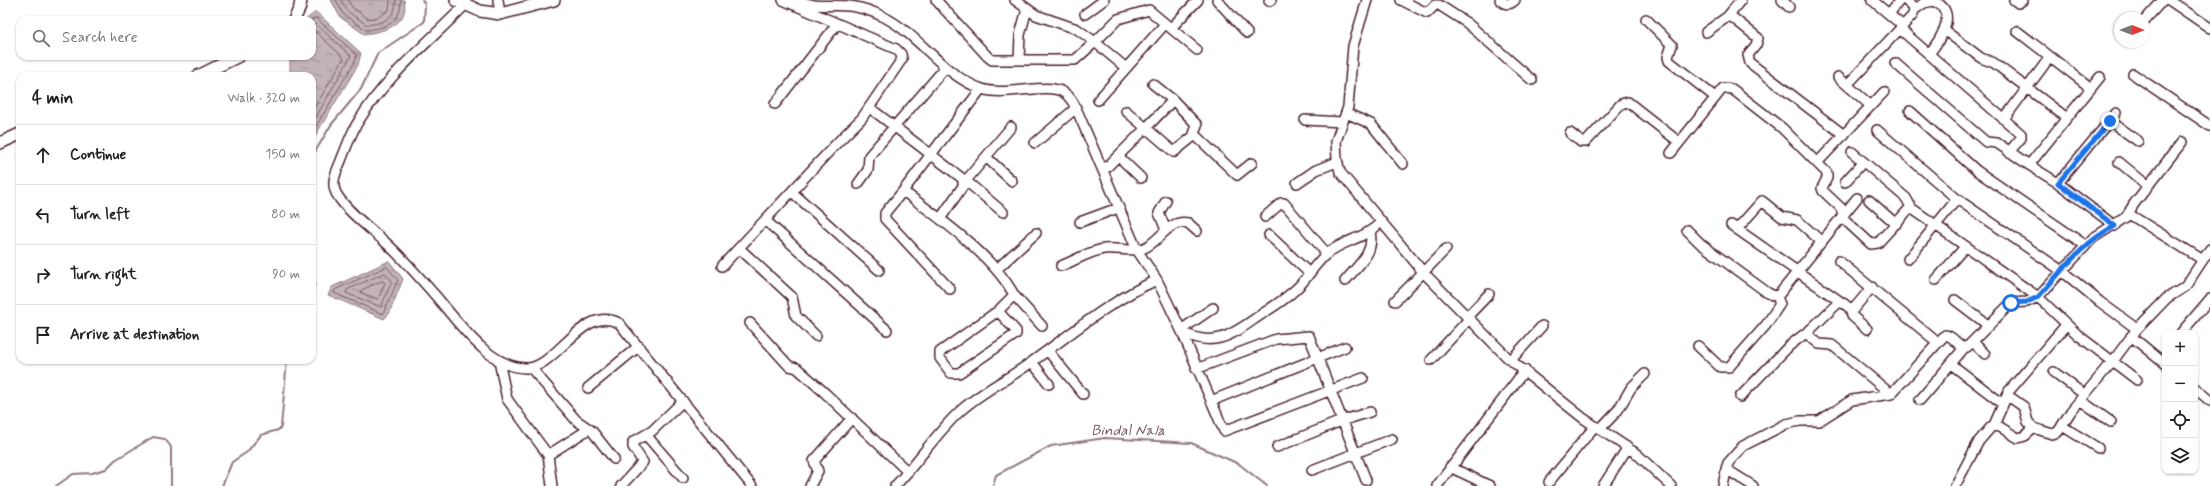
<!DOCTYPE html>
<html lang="en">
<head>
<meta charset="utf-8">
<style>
  :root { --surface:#fff; --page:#f2f2f2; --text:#222; --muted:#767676; --line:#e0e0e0 }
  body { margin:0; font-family:Mynerve,sans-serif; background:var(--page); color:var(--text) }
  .controls { position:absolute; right:12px; bottom:12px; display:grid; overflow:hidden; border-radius:8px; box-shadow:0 1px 3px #0004 }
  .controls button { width:36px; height:36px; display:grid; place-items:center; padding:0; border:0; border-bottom:1px solid var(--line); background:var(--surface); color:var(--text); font:20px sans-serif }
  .compass { position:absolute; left:2114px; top:12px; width:36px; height:36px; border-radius:50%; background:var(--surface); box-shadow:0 1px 3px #0004; rotate:90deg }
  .stop { position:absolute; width:12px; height:12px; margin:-9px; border:3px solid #1a73e8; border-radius:50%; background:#fff }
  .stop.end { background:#1a73e8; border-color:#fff; box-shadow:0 1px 4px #0008 }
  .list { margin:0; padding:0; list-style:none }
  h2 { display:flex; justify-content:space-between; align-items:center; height:52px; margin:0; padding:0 16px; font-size:17px }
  h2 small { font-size:13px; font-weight:400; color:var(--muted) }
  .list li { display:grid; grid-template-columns:26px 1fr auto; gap:12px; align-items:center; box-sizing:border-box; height:60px; padding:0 16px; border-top:1px solid var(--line) }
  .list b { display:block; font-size:15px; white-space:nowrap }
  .list em { font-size:13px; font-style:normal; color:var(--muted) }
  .icon { flex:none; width:22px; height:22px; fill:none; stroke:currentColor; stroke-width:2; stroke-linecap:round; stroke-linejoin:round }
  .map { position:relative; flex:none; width:2210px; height:486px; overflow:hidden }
  .search { position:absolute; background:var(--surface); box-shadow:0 1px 3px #0004; left:16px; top:16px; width:300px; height:44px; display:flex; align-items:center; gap:10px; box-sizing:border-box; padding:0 14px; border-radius:12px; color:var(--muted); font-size:15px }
  .panel { position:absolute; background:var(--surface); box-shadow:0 1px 3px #0004; left:16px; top:72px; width:300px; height:292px; border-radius:12px }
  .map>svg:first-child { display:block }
  .water { fill:url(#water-ripples); stroke:#91787e }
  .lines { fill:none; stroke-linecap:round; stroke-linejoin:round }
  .shore { stroke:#7a5a63; stroke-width:1 }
  .stream { stroke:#91787e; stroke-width:2 }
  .minor-casing { stroke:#4a1f2b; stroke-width:12 }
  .major-casing { stroke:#4a1f2b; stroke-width:14 }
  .minor { stroke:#fff; stroke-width:9 }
  .major { stroke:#fff; stroke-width:11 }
  .route { stroke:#1a73e8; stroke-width:5 }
  .labels { text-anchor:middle; stroke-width:3; stroke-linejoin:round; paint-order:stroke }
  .water-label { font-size:15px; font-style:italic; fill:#74535c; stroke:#fff }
</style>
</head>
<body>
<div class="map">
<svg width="2210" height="486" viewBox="0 0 2210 486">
  <defs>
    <pattern id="water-ripples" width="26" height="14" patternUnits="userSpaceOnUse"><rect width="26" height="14" fill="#c1b3b6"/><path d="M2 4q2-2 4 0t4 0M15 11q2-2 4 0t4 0" fill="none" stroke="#9f9194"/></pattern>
  </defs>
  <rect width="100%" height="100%" fill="#fff"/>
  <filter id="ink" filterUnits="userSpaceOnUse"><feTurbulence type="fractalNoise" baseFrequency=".025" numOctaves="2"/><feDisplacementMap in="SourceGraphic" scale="8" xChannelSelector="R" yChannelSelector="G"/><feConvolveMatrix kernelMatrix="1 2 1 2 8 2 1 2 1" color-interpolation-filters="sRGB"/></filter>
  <g filter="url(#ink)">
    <path class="water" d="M331,0H404C410,25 383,32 364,34L340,17Z
      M316,12L361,53L358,65L312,141V76H290V56H312V20H305Z
      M389,261L403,279L389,314L384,319L328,295L332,287Z"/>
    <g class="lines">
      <path class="shore" d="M336,0L343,14L366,30C386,28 401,23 401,0
        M341,0L347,11L367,25C383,23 396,19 396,0
        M348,0L352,7L368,19L378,17L389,10L390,0
        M311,20L316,18L357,55L354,63L312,133
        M312,26L316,24L351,56L312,124
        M312,33L316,32L344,58L312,112
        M387,267L398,280L383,314L334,293L335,290Z
        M385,273L392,281L381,307L346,293L347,290Z
        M382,281L385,283L378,299L361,293L362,290Z"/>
      <path class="stream" d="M312,157L331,125L361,89L378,53L424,22L425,4L422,0
        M312,259L315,283L312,290
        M56,486L73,474L92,473L106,469L115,460L153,437L165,439L171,447V486
        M222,486L232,462L247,452L261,435L278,430L281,427L287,360
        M993,486L996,475L1051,446L1105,438L1191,443L1239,464L1267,486"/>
      <defs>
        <path id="minor" d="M498,0L500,14
          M798,0C818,9 829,4 849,6C860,7 874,12 884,17C921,36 942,75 982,89C1005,97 1047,82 1063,92C1070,96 1073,102 1076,108L1137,250L1157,280C1109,301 1069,336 1026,366C1003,382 978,394 958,413C935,435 917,463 895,486
          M936,0L988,57L992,60H1075L1095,42L1126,68
          M1015,0L1036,15L1077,29L1095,42L1118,19L1149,10L1197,50
          M1217,0L1247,33
          M1367,0L1353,46L1348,107L1336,141L1337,159L1340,172L1424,273L1508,358L1583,418L1637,454L1671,486
          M1401,0L1427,13L1435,5H1439L1467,23L1532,80
          M1500,0C1505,5 1510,5 1515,0
          M1782,0L1789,7
          M1872,0L1903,26
          M2014,0L2018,3L2023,0
          M2169,0L2210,28
          M1269,1L1271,0
          M465,5C428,43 386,76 358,122C351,133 347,146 342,158C338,169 330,181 336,193C344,209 372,230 385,242C403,258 418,276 434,294C457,320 488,368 526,368C556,369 582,304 619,323L752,486
          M1914,10L1924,3L1933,1C1960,11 1940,40 1929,54
          M1085,14L1104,0
          M1889,14L1900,0
          M1727,17L1741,0
          M1646,19L1672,45L1668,57L1669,61L1715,97
          M2144,21L2163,0
          M1171,28L1198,0
          M1900,29L2021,134V138L2009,152
          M1944,30L1981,58L1994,63L2067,118
          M2017,31L2091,88
          M1706,32L1727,17H1732L1758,38L1756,45L1748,55L1750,63L1844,135
          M1019,60L1020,35L1027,9
          M1895,63L1986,142L1997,143L2029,165
          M2133,74L2210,126
          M1838,77L1871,106
          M2100,77L2029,165L2058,183L2115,226
          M1153,84L1173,100L1197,125L1194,134
          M1847,85L1913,15L1914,8L1905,0
          M981,89L903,191C939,218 991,254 1013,293V296L998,311L1016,331V334L959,373H951L940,358V352L998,311
          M1098,100L1165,24
          M775,104L837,24
          M870,108L963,179V186L940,219
          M1126,111L1146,128L1173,100
          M1910,111L1977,171L2085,245
          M1346,113L1371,124L1403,164
          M2004,119L2050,57
          M1305,120L1342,122
          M2110,121L2138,141
          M1877,130L1957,199L2062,271L2100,302L2137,329
          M1570,133L1581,142H1586L1621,104L1628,102L1679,142
          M1035,143L1076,108
          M1852,152L1906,198L1912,209
          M1671,153L1723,88L1732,89L1782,128L1827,173V178L1822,188L1823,191L1841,208L1844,219L1871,244L1878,243L1908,210H1914L2038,297L2078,335L2137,380
          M1118,156L1141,178
          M986,157L1012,181
          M2119,162L2148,186
          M1817,163L1884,92
          M1103,171L1146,128L1174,152L1195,135L1237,175L1252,163
          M966,181L1003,212
          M1845,182L1863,162
          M964,183L1011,127
          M1297,183L1316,170L1337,162
          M2058,183L2116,113
          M858,184L868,170L869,156L945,68
          M903,191L885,213V219L950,289
          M792,192L879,270
          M1869,200L1896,224
          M2129,214L2203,260
          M1265,217L1281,203H1284L1327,254
          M765,220L887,330
          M1080,222L1118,208
          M1731,225L1841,302
          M1737,229L1762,201L1782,217L1797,220L1822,242
          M1166,230L1159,213L1166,201
          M1687,230L1701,244L1768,293L1777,297L1857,198
          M1269,235L1309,273
          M739,248L792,297L796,316L816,336
          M1908,259L1957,199
          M1839,261L1937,342
          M722,266L836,144L862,118L902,59L901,54L896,49L783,0
          M1061,266C1074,261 1090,251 1104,249C1118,247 1130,253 1144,248C1160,242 1168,219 1188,223L1197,231
          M997,269L1036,233
          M1157,280L1182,332L1224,431L1363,378
          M1936,280L1965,247
          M1345,281C1358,265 1375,253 1370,232
          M1013,294L1042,326
          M1955,300L1989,326
          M1395,301L1446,249
          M1467,317L1489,294
          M750,323L789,366L797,368L825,393L908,472
          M1867,329L1852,316L1851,312L1872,287
          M1181,330L1213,308
          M1182,332C1217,350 1235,332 1262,314C1276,305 1290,296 1301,284C1310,274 1317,261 1329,252C1345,240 1366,238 1381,222
          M1806,333L1819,344L1832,345L1891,394
          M2181,333L2210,299
          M2131,336L2165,364
          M1973,342L1985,354
          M1698,346L1720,367H1729L1766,325L1780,304L1777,297
          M1048,351L1083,394
          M1431,360L1469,319
          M1511,360L1542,326
          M499,361L507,399L548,455L552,486
          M1032,362L1049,384
          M1951,364L2003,404
          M531,368L576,420L592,431L614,459
          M1196,369L1276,339L1309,336L1366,480
          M2054,372L2085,395
          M588,388L639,346
          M2195,388L2210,401
          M2007,395L2024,407L2028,422L2034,428
          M1740,397L1789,346L1811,329L1838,303H1843L1852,310
          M1920,400L1964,348
          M2080,400L2111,422
          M1211,401L1345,347
          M1994,425L2009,391L2066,325
          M2062,426L2098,448
          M1600,429L1618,410L1631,388L1645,374
          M646,435L683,478
          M1277,447L1341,421L1370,412
          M548,455L589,429
          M1450,467L1490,486
          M1312,470L1392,439
          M1549,482L1595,426
          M621,486L643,462L633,447V442L652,431L683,401
          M810,486L818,471L814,461L852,418
          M1437,486L1525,370
          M1603,486L1628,447
          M1723,486L1726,471
          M1753,486L1726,469L1728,463L1743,446L1786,424L1800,421H1819L1852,400L1891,394L1945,335C1954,335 1957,348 1967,347L2011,303L2027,302L2038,297L2093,238L2126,217L2134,204L2182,142
          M1955,486L1979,441L1992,426L2000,427L2018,438L2025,436L2034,428L2052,434L2058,432L2071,411L2113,361L2137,329L2167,298L2185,287L2210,249"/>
        <path id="major" d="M456,0L480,11L500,14L554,0
          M294,20L300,7L301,0
          M198,76L239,56
          M0,143L20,134"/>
      </defs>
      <use href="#minor" class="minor-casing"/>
      <use href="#major" class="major-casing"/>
      <use href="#minor" class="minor"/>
      <use href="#major" class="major"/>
    </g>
  </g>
  <g class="lines" filter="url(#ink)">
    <path class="route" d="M2011,303L2027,302L2038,297C2062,271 2082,243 2115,226L2058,183L2110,121"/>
  </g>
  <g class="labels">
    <g class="water-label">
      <text x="1128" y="435">Bindal Nala</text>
    </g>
  </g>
</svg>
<div class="controls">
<button>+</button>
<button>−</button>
<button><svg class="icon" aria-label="locate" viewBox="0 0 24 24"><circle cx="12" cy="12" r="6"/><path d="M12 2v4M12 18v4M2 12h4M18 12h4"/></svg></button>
<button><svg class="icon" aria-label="layers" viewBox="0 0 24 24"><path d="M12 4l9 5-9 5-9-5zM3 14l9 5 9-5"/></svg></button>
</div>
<svg class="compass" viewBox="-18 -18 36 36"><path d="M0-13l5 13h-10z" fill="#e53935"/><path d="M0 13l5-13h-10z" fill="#767676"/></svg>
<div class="stop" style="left:2011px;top:303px"></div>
<div class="stop end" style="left:2110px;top:121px"></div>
<div class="search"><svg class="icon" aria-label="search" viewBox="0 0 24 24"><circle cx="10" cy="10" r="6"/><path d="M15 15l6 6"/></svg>Search here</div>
<section class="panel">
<h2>4 min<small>Walk · 320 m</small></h2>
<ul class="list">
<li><svg class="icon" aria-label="ahead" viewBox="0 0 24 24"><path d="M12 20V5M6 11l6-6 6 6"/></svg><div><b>Continue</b></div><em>150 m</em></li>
<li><svg class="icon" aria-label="left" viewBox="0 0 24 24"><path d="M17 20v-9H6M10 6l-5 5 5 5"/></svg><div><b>Turn left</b></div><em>80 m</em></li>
<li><svg class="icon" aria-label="right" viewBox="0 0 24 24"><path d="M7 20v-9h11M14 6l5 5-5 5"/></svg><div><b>Turn right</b></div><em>90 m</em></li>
<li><svg class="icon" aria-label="arrive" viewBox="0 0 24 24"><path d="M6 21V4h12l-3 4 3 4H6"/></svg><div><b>Arrive at destination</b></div></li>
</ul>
</section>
</div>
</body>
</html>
